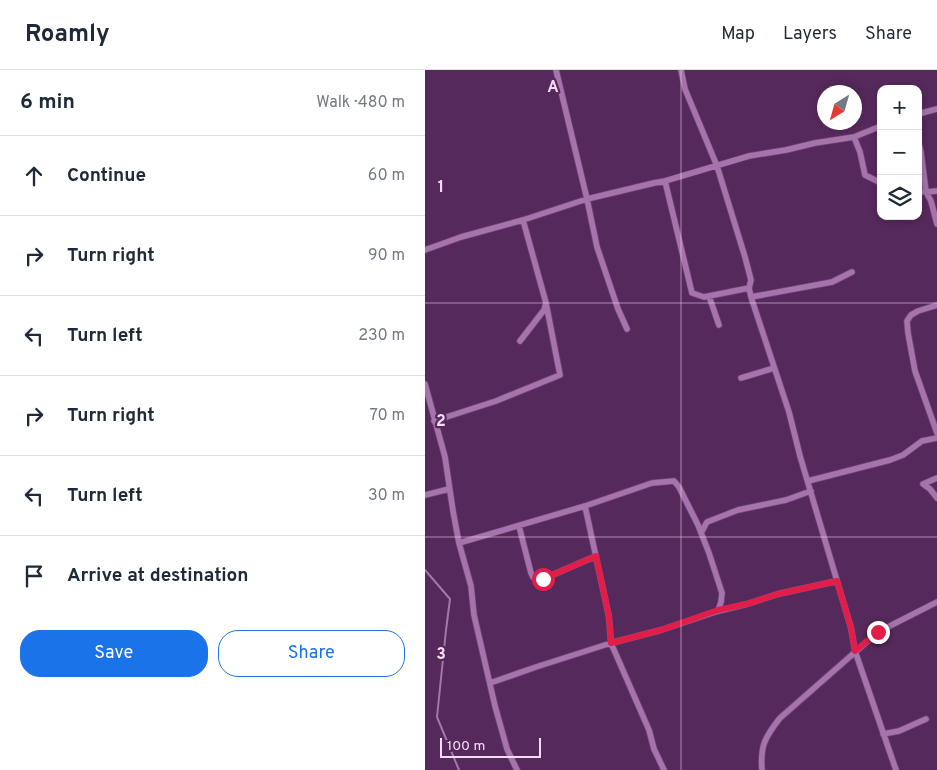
<!DOCTYPE html>
<html lang="en">
<head>
<meta charset="utf-8">
<style>
  :root { --surface:#fff; --page:#f2f2f3; --text:#1f2937; --muted:#747a83; --line:#e0e1e3; --accent:#1a73e8 }
  body { margin:0; font-family:Overpass,sans-serif; background:var(--page); color:var(--text) }
  .controls { position:absolute; right:15px; top:15px; display:grid; overflow:hidden; border-radius:10px; box-shadow:0 2px 8px #0003 }
  .controls button { width:45px; height:45px; display:grid; place-items:center; padding:0; border:0; border-bottom:1px solid var(--line); background:var(--surface); color:var(--text); font:25px sans-serif }
  .compass { position:absolute; left:392px; top:15px; width:45px; height:45px; border-radius:50%; background:var(--surface); box-shadow:0 2px 8px #0003; rotate:217deg }
  .scale { position:absolute; left:15px; bottom:12px; width:101px; box-sizing:border-box; padding-left:5px; border:2px solid #f7dcfa; border-top:0; font-size:14px; line-height:18px; white-space:nowrap; color:#f7dcfa; -webkit-text-stroke:4px #56295c; paint-order:stroke }
  .stop { position:absolute; width:15px; height:15px; margin:-11px; border:4px solid #e11d48; border-radius:50%; background:#fff }
  .stop.end { background:#e11d48; border-color:#fff; box-shadow:0 1px 5px #0008 }
  .list { margin:0; padding:0; list-style:none }
  h2 { display:flex; justify-content:space-between; align-items:center; height:65px; margin:0; padding:0 20px; font-size:21px }
  h2 small { font-size:16px; font-weight:400; color:var(--muted) }
  .list li { display:grid; grid-template-columns:32px 1fr auto; gap:15px; align-items:center; box-sizing:border-box; height:80px; padding:0 20px; border-top:1px solid var(--line) }
  .list b { display:block; font-size:19px; white-space:nowrap }
  .list em { font-size:16px; font-style:normal; color:var(--muted) }
  .actions { display:flex; gap:10px; padding:15px 20px }
  .actions a { flex:1; padding:11px 0; border:1px solid var(--accent); border-radius:20px; text-align:center; font-size:18px; color:var(--accent) }
  .actions .main { background:var(--accent); color:#fff }
  .icon { flex:none; width:28px; height:28px; fill:none; stroke:currentColor; stroke-width:2; stroke-linecap:round; stroke-linejoin:round }
  .map { position:relative; flex:none; width:512px; height:700px; overflow:hidden }
  header { display:flex; align-items:center; gap:30px; box-sizing:border-box; height:70px; padding:0 25px; background:var(--surface); border-bottom:1px solid var(--line) }
  header strong { font-size:24px }
  nav { display:flex; gap:28px; margin-inline-start:auto; font-size:18px }
  main { display:flex }
  aside { flex:1; background:var(--surface) }
  .map>svg:first-child { display:block }
  .lines { fill:none; stroke-linecap:round; stroke-linejoin:round }
  .stream { stroke:#a378a8; stroke-width:2 }
  .street-casing { stroke:#6f4774; stroke-width:7 }
  .street { stroke:#a673ac; stroke-width:5.5 }
  .route { stroke:#e11d48; stroke-width:6 }
  .grid { fill:none; stroke:#f7dcfa; stroke-width:1; stroke-opacity:0.55 }
  .grid-label { font-size:16px; text-anchor:middle; font-weight:bold; fill:#f7dcfa; stroke:#56295c; stroke-width:4.5; stroke-linejoin:round; paint-order:stroke }
</style>
</head>
<body>
<header>
<strong>Roamly</strong>
<nav><a>Map</a><a>Layers</a><a>Share</a></nav>
</header>
<main>
<aside>
<h2>6 min<small>Walk · 480 m</small></h2>
<ul class="list">
<li><svg class="icon" aria-label="ahead" viewBox="0 0 24 24"><path d="M12 20V5M6 11l6-6 6 6"/></svg><div><b>Continue</b></div><em>60 m</em></li>
<li><svg class="icon" aria-label="right" viewBox="0 0 24 24"><path d="M7 20v-9h11M14 6l5 5-5 5"/></svg><div><b>Turn right</b></div><em>90 m</em></li>
<li><svg class="icon" aria-label="left" viewBox="0 0 24 24"><path d="M17 20v-9H6M10 6l-5 5 5 5"/></svg><div><b>Turn left</b></div><em>230 m</em></li>
<li><svg class="icon" aria-label="right" viewBox="0 0 24 24"><path d="M7 20v-9h11M14 6l5 5-5 5"/></svg><div><b>Turn right</b></div><em>70 m</em></li>
<li><svg class="icon" aria-label="left" viewBox="0 0 24 24"><path d="M17 20v-9H6M10 6l-5 5 5 5"/></svg><div><b>Turn left</b></div><em>30 m</em></li>
<li><svg class="icon" aria-label="arrive" viewBox="0 0 24 24"><path d="M6 21V4h12l-3 4 3 4H6"/></svg><div><b>Arrive at destination</b></div></li>
</ul>
<div class="actions"><a class="main">Save</a><a>Share</a></div>
</aside>
<div class="map">
<svg width="512" height="700" viewBox="0 0 512 700">
  <rect width="100%" height="100%" fill="#56295c"/>
  <g class="lines">
    <path class="stream" d="M0,500L25,529L21,560L12,647L34,700"/>
    <defs>
      <path id="street" d="M131,0L162,129L172,177L193,239L202,259
        M256,0L260,19L292,96L320,187L326,210L324,218L326,227L364,342L375,386L426,558L430,581L471,700
        M493,44L512,39
        M429,67L435,82L440,105L456,113
        M493,70L496,82L501,122L512,121
        M240,111L267,223L279,227L324,218
        M493,121L501,122L506,131L512,154
        M0,180L36,167L98,150L162,129L229,113L240,111L324,86L361,80L390,73L429,67L456,56
        M284,226L294,255
        M326,227L407,212L427,202
        M512,235L493,241L486,245L482,251L483,263L490,301L512,363
        M95,271L119,240L121,233L98,150
        M316,308L349,298
        M0,314L20,387L28,441L34,473L46,516L49,545L70,636L82,679L92,700
        M9,351L71,331L135,305L121,233
        M512,408L498,414L505,419L512,428
        M383,411L465,390L478,385L497,371L512,368
        M0,425L24,419
        M160,436L184,547L186,573L224,660L229,679L239,700
        M94,456L106,503L108,507L112,510L118,509L171,486
        M276,463L282,452L313,440L361,430L386,421
        M34,473L160,436L227,413L249,411L254,417L273,455L284,483L297,523L296,532L293,541
        M65,613L111,597L186,573L236,560L293,541L322,534L353,524L412,511
        M458,664L474,661L501,649
        M337,700C335,676 340,667 355,648L453,562L512,532"/>
    </defs>
    <use href="#street" class="street-casing"/>
    <use href="#street" class="street"/>
  </g>
  <g class="lines">
    <path class="route" d="M118,509L171,486L184,547L186,573L236,560L293,540L322,534L353,524L412,511L426,558L430,581L453,562"/>
  </g>
  <path class="grid" d="M256,0V700M0,233H512M0,467H512"/>
  <g class="grid-label">
    <text x="128" y="22">A</text>
    <text x="16" y="122">1</text>
    <text x="16" y="356">2</text>
    <text x="16" y="589">3</text>
  </g>
</svg>
<div class="controls">
<button>+</button>
<button>−</button>
<button><svg class="icon" aria-label="layers" viewBox="0 0 24 24"><path d="M12 4l9 5-9 5-9-5zM3 14l9 5 9-5"/></svg></button>
</div>
<svg class="compass" viewBox="-18 -18 36 36"><path d="M0-13l5 13h-10z" fill="#e53935"/><path d="M0 13l5-13h-10z" fill="#747a83"/></svg>
<div class="scale">100 m</div>
<div class="stop" style="left:118px;top:509px"></div>
<div class="stop end" style="left:453px;top:562px"></div>
</div>
</main>
</body>
</html>
